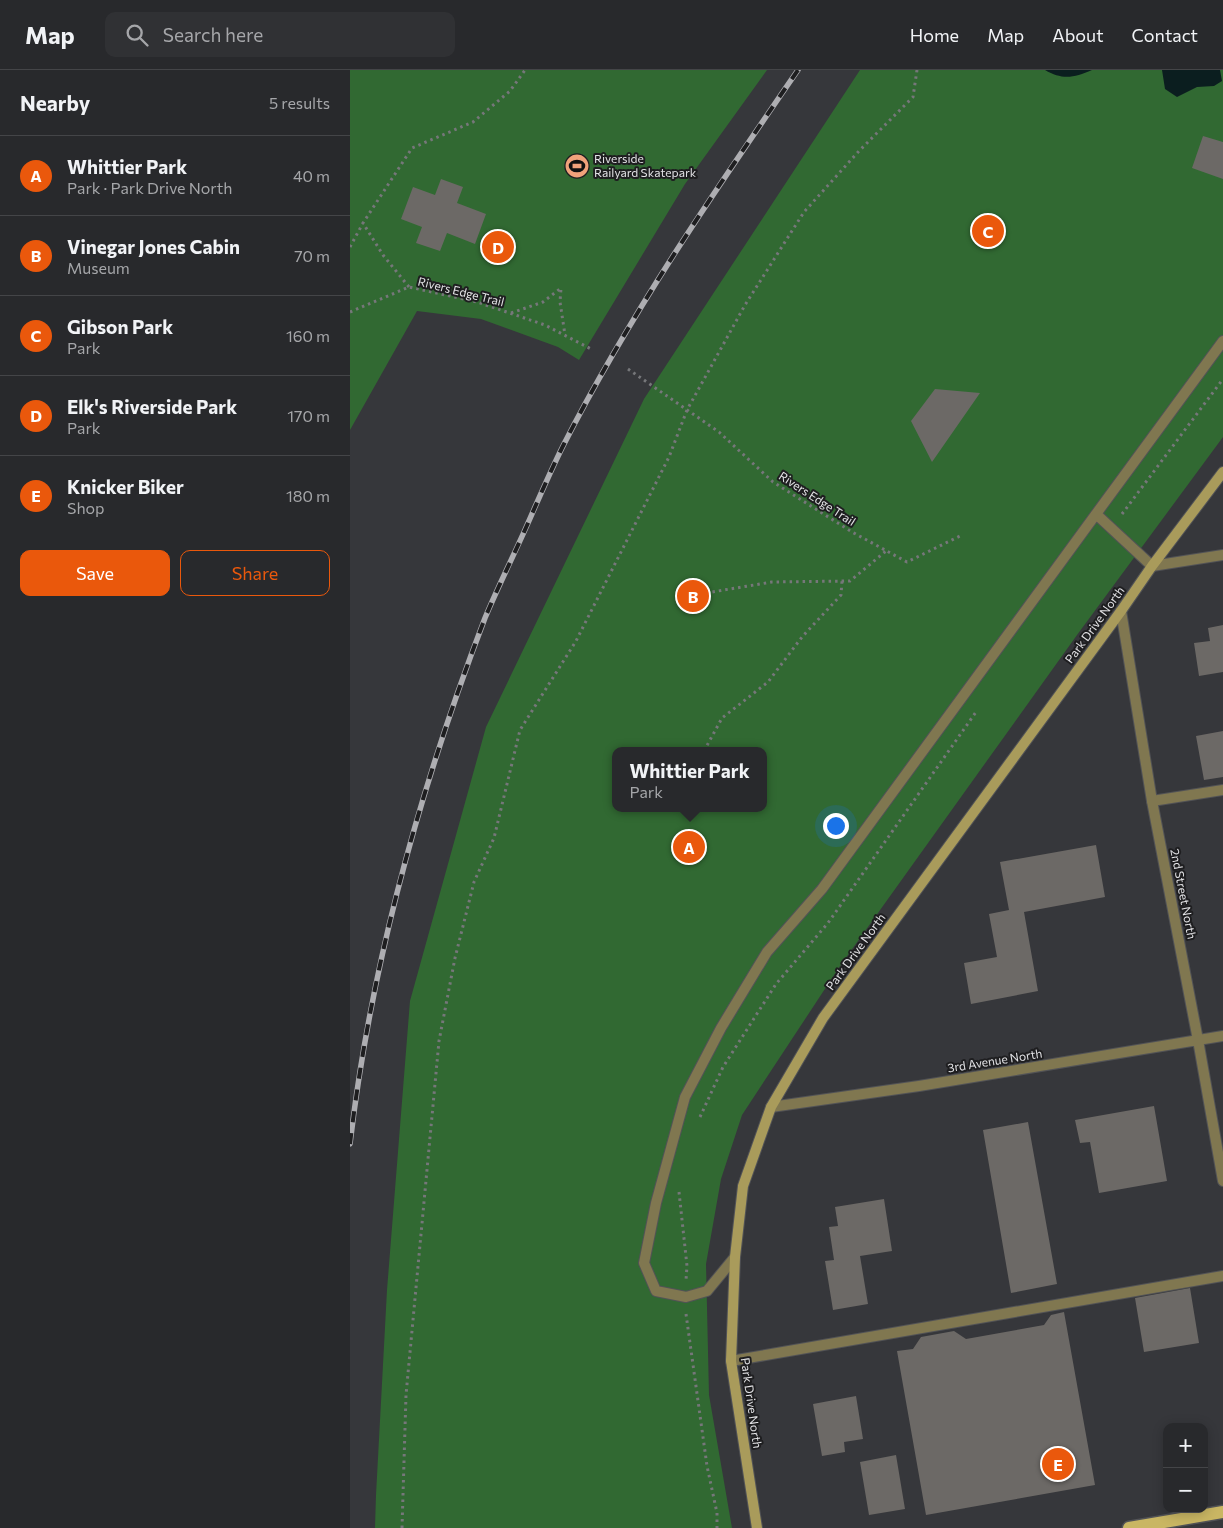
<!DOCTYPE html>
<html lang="en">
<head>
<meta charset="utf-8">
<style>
  :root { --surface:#28292c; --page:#303134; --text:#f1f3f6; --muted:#a5a6a9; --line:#444548; --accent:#ea580c }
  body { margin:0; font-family:Commissioner,sans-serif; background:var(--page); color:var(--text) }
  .controls { position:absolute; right:15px; bottom:15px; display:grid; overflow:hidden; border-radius:10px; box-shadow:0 2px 12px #0003 }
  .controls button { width:45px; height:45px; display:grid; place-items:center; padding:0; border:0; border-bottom:1px solid var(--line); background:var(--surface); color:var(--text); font:25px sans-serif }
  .you { position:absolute; left:485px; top:755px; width:18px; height:18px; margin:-12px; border:4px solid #fff; border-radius:50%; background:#1a73e8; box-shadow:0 0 0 8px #1a73e833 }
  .badge { display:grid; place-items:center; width:32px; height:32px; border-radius:50%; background:var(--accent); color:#fff; font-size:16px; font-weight:700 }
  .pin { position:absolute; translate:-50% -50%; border:2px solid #fff; box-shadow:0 1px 5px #0006 }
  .popup { position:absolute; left:262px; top:677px; width:155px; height:65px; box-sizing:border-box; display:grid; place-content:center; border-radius:10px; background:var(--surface); filter:drop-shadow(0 1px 4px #0005); font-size:16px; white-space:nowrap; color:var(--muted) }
  .popup b { font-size:19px; color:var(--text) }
  .popup::after { content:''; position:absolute; left:50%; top:100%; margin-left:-10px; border:10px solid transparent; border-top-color:var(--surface) }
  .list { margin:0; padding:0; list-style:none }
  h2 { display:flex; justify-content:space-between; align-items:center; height:65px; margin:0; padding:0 20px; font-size:21px }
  h2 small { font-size:16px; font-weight:400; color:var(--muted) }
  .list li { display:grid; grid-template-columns:32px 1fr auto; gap:15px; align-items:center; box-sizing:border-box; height:80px; padding:0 20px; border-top:1px solid var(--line) }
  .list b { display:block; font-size:19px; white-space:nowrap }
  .list p { margin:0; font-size:16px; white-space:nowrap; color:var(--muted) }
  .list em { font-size:16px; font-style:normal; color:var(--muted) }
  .actions { display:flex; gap:10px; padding:15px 20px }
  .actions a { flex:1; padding:11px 0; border:1px solid var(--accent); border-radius:10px; text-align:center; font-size:18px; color:var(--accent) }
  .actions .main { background:var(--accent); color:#fff }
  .icon { flex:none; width:28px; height:28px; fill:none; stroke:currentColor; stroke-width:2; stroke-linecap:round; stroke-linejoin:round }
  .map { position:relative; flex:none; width:873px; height:1458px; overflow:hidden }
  header { display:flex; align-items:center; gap:30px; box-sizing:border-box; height:70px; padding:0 25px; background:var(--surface); border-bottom:1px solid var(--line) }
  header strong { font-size:24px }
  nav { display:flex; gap:28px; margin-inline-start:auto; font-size:18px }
  .search { width:350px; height:45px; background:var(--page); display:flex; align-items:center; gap:12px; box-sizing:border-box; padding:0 18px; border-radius:10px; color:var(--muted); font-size:19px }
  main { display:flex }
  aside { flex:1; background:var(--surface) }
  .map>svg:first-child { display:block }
  .green { fill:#316932; fill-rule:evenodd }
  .water { fill:#0b1e1f }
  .building { fill:#6c6966 }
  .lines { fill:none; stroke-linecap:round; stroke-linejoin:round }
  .lane-casing { stroke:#525356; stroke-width:12 }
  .street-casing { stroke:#525356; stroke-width:12 }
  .secondary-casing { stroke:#525356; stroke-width:12 }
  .primary-casing { stroke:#525356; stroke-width:15 }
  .path { stroke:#76777a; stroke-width:3; stroke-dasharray:2.5 4; stroke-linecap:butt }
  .lane { stroke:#807750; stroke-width:10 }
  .street { stroke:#807750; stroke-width:10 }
  .secondary { stroke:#a99b5b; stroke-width:10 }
  .primary { stroke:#c9b663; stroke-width:12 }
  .rail-casing { stroke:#aeaeb2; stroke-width:5.5 }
  .rail { stroke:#1e1e20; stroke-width:4; stroke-dasharray:11; stroke-linecap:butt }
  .labels { text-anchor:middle; stroke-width:4; stroke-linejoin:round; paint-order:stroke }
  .poi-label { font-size:12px; fill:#e3e3e6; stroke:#1e1e20; text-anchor:start }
  .street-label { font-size:12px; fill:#e3e3e6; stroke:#1e1e20 }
</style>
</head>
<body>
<header>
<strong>Map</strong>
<div class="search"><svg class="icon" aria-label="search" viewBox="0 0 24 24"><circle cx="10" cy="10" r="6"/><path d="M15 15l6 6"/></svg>Search here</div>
<nav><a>Home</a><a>Map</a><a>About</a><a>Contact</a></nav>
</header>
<main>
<aside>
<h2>Nearby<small>5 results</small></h2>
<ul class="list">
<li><span class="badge">A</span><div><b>Whittier Park</b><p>Park · Park Drive North</p></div><em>40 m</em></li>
<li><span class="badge">B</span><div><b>Vinegar Jones Cabin</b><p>Museum</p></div><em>70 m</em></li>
<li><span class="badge">C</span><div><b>Gibson Park</b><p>Park</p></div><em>160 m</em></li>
<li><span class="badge">D</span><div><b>Elk's Riverside Park</b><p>Park</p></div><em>170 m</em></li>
<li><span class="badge">E</span><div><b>Knicker Biker</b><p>Shop</p></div><em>180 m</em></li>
</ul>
<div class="actions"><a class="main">Save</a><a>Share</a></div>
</aside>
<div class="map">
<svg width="873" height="1458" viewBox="0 0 873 1458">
  <rect width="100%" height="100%" fill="#36373b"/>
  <path class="green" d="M0,0H417L335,114L229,290L208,277L131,249L67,241L0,360Z
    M510,0H873V367L727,565L490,896L392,1045L371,1109L356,1194L359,1325L382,1458H25L26,1425L37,1220L60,931L136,657L294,329ZM265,681H413V738H265Z"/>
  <path class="water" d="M695,0H742C724,8 712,10 695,0Z
    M812,0H870L872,11L864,16L847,17L827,27L815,19Z"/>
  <path class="building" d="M853,66L873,72V109L842,98Z
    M91,109L113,117L107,133L136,144L125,174L97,163L90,181L66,173L72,157L51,149L63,117L85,125Z
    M585,319L630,323L582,392L561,351Z
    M350,512L355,536L336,540L332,516Z
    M873,555V602L849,606L844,573L860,571L858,558Z
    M873,661V707L854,710L846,666Z
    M746,775L755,827L674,842L688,921L621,934L614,893L647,887L639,844L659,840L650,792Z
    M804,1036L817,1111L749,1123L740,1072L730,1073L725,1050Z
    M678,1052L707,1214L661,1223L633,1060Z
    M534,1129L542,1181L510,1186L518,1234L483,1240L475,1191L484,1190L479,1157L488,1156L485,1137Z
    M840,1218L849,1273L794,1282L785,1228Z
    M714,1242L745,1415L576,1445L547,1281L563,1279L571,1267L604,1261L616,1269L694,1255L701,1245Z
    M506,1326L513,1369L494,1372L495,1382L472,1386L463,1334Z
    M546,1385L555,1439L519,1445L510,1392Z"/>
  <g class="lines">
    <defs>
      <path id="lane" d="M802,496L746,444L873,271
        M802,731L873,720
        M385,1187L357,1221L336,1227L306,1221L294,1193L306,1133L335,1027L371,958L417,882L472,819L746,444
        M381,1291L873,1206"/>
      <path id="street" d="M802,496L873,485
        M771,541L802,731L848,970L873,1111
        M421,1037L569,1016L873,966"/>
      <path id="secondary" d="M407,1458L381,1291L385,1187L393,1116L421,1037L473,948L771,541L802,496L873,402"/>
      <path id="primary" d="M779,1458L873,1442"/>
    </defs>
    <use href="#lane" class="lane-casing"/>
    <use href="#street" class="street-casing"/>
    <use href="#secondary" class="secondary-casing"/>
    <use href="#primary" class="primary-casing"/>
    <path class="path" d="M0,177L13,153
      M59,217L33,185L13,153L62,78L123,52L160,21L175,0
      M0,242L59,217L127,232L195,255L241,279
      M161,243L193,232L211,218L210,232L215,265
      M278,299L369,362L423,412L502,462L557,492L610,466
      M772,444L873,309
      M356,523L422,512L500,511L536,481
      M354,681L372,648L418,612L452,567L491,525L492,511
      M350,1047L373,997L426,914L478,853L626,642
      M329,1122L337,1196L336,1210
      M336,1244L357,1396L367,1443V1458
      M52,1458L56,1325L89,971L105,888L124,812L144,768L170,660L226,571L319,387L337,340L395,235L454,142L509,81L563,27L567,0"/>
    <use href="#lane" class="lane"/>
    <use href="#street" class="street"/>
    <use href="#secondary" class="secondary"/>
    <use href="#primary" class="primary"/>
    <defs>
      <path id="rail" d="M0,1074C21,894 70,718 135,548C147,519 161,491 174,462C187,433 199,404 213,376C280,244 364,122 448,0"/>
    </defs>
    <use href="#rail" class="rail-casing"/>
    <use href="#rail" class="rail"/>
  </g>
  <defs>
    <symbol id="stadium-disc" viewBox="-11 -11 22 22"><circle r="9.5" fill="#f1a27b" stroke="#1e1e20"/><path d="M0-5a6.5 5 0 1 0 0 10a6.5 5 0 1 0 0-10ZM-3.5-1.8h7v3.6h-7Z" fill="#111"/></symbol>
  </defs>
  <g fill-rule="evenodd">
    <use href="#stadium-disc" x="213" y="82" width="28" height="28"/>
  </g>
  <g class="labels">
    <g class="poi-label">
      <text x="244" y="93">Riverside<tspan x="244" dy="14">Railyard Skatepark</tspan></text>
    </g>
    <g class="street-label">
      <text transform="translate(111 222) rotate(14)" y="4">Rivers Edge Trail</text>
      <text transform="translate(467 429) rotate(33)" y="4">Rivers Edge Trail</text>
      <text transform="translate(745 555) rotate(-54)" y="4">Park Drive North</text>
      <text transform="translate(833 824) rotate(79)" y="4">2nd Street North</text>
      <text transform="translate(506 882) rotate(-54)" y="4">Park Drive North</text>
      <text transform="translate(645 991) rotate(-9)" y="4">3rd Avenue North</text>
      <text transform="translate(401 1333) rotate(82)" y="4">Park Drive North</text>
    </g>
  </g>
</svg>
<div class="controls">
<button>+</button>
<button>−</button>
</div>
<div class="you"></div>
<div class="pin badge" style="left:339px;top:777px">A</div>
<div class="popup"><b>Whittier Park</b>Park</div>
<div class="pin badge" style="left:343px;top:526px">B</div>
<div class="pin badge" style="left:638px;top:161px">C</div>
<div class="pin badge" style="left:148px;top:177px">D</div>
<div class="pin badge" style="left:708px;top:1394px">E</div>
</div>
</main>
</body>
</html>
